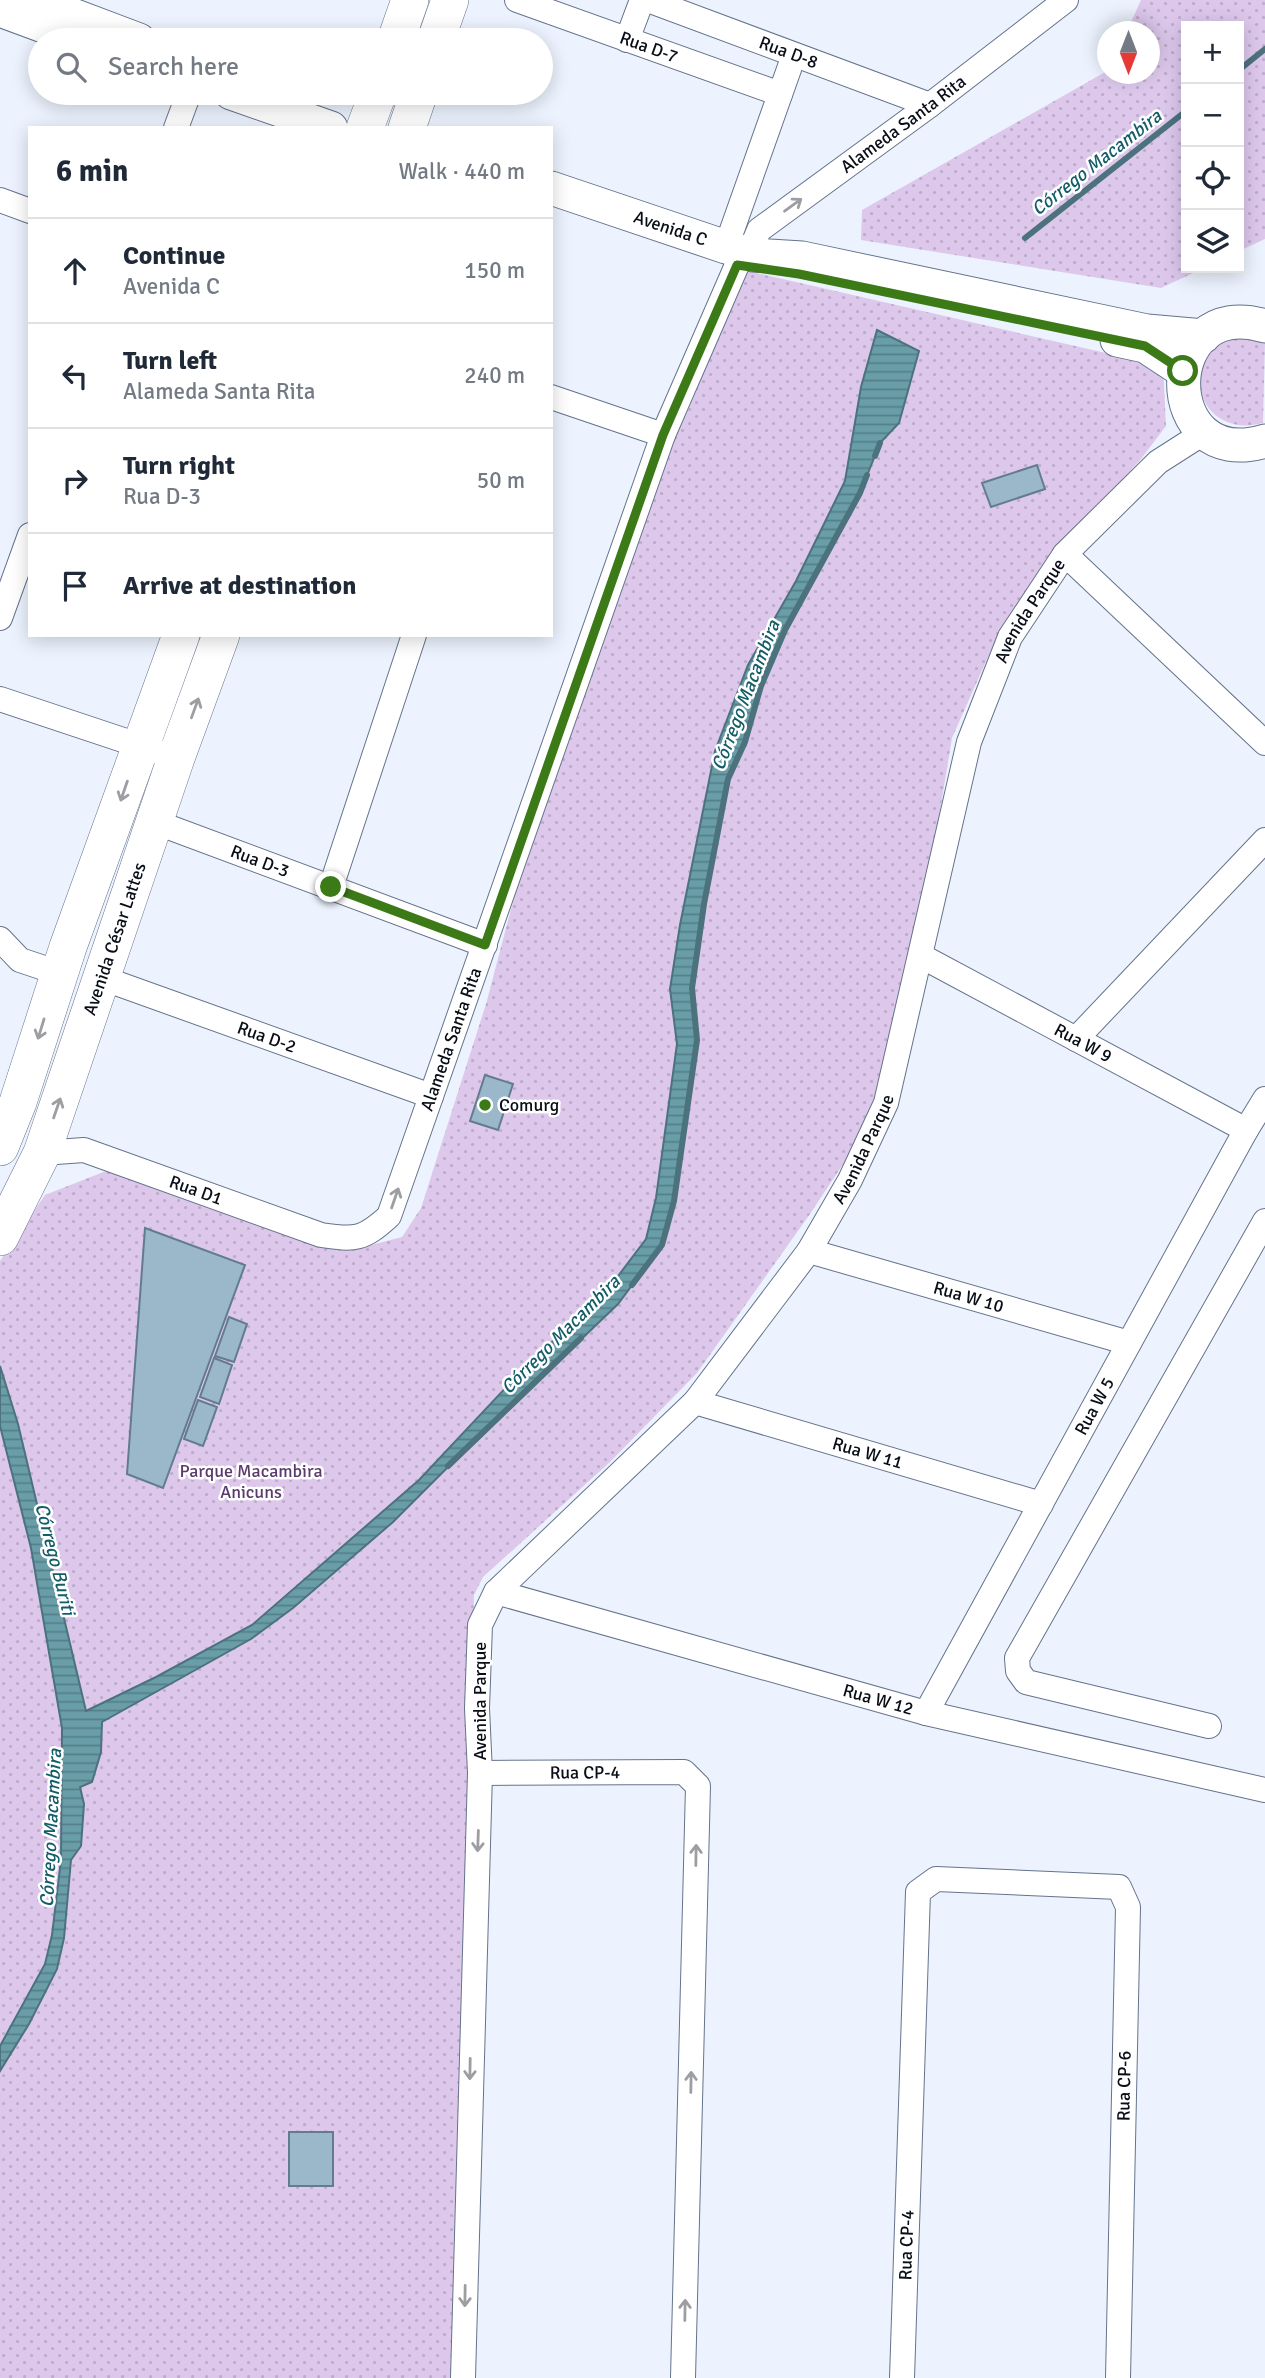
<!DOCTYPE html>
<html lang="en">
<head>
<meta charset="utf-8">
<style>
  :root { --surface:#fff; --page:#f6f6f7; --text:#1f2937; --muted:#747a83; --line:#e0e1e3 }
  body { margin:0; font-family:Signika,sans-serif; background:var(--page); color:var(--text) }
  .controls { position:absolute; right:21px; top:21px; display:grid; overflow:hidden; border-radius:0px; box-shadow:0 4px 18px #0003 }
  .controls button { width:63px; height:63px; display:grid; place-items:center; padding:0; border:0; border-bottom:2px solid var(--line); background:var(--surface); color:var(--text); font:35px sans-serif }
  .compass { position:absolute; left:1097px; top:21px; width:63px; height:63px; border-radius:50%; background:var(--surface); box-shadow:0 4px 18px #0003; rotate:180deg }
  .stop { position:absolute; width:21px; height:21px; margin:-16px; border:5px solid #3b7a17; border-radius:50%; background:#fff }
  .stop.end { background:#3b7a17; border-color:#fff; box-shadow:0 2px 7px #0008 }
  .list { margin:0; padding:0; list-style:none }
  h2 { display:flex; justify-content:space-between; align-items:center; height:91px; margin:0; padding:0 28px; font-size:30px }
  h2 small { font-size:23px; font-weight:400; color:var(--muted) }
  .list li { display:grid; grid-template-columns:46px 1fr auto; gap:21px; align-items:center; box-sizing:border-box; height:105px; padding:0 28px; border-top:2px solid var(--line) }
  .list b { display:block; font-size:26px; white-space:nowrap }
  .list p { margin:0; font-size:23px; white-space:nowrap; color:var(--muted) }
  .list em { font-size:23px; font-style:normal; color:var(--muted) }
  .icon { flex:none; width:38px; height:38px; fill:none; stroke:currentColor; stroke-width:2; stroke-linecap:round; stroke-linejoin:round }
  .map { position:relative; flex:none; width:1265px; height:2378px; overflow:hidden }
  .search { position:absolute; background:var(--surface); box-shadow:0 4px 18px #0003; left:28px; top:28px; width:525px; height:77px; display:flex; align-items:center; gap:18px; box-sizing:border-box; padding:0 24px; border-radius:38px; color:var(--muted); font-size:26px }
  .panel { position:absolute; background:var(--surface); box-shadow:0 4px 18px #0003; left:28px; top:126px; width:525px; height:511px; border-radius:0px }
  .map>svg:first-child { display:block }
  .grass { fill:url(#grass-dots) }
  .water { fill:url(#water-rules); stroke:#4c727d; stroke-width:2 }
  .lines { fill:none; stroke-linecap:round; stroke-linejoin:round }
  .stream { stroke:#4c727d; stroke-width:6 }
  .building { fill:#9bb7ca; stroke:#627c8e; stroke-width:2 }
  .street-casing { stroke:#65738b; stroke-width:26 }
  .secondary-casing { stroke:#65738b; stroke-width:35 }
  .primary-casing { stroke:#65738b; stroke-width:38 }
  .street { stroke:#fff; stroke-width:24 }
  .secondary { stroke:#fff; stroke-width:33 }
  .primary { stroke:#fff; stroke-width:37 }
  .oneway { stroke:#9c9ea2 }
  .route { stroke:#3b7a17; stroke-width:9 }
  .poi-dot { fill:#3b7a17; stroke:#fff; stroke-width:2.5 }
  .labels { text-anchor:middle; stroke-width:5; stroke-linejoin:round; paint-order:stroke }
  .street-label { font-size:18px; fill:#080d16; stroke:#fff }
  .poi-label { font-size:18px; fill:#080d16; stroke:#fff; text-anchor:start }
  .park-label { font-size:18px; fill:#5a3b6d; stroke:#fff }
  .water-label { font-size:19px; font-style:italic; fill:#135d69; stroke:#fff }
</style>
</head>
<body>
<div class="map">
<svg width="1265" height="2378" viewBox="0 0 1265 2378">
  <defs>
    <pattern id="grass-dots" width="8" height="8" patternUnits="userSpaceOnUse" patternTransform="scale(1.75)"><rect width="8" height="8" fill="#ddc8ec"/><path d="M2 2h.1M6 6h.1" fill="none" stroke="#bcabca" stroke-width="1.8" stroke-linecap="round"/></pattern>
    <pattern id="water-rules" width="6" height="5" patternUnits="userSpaceOnUse" patternTransform="scale(1.75)"><rect width="6" height="5" fill="#699ea9"/><path d="M0 2.5h6" fill="none" stroke="#547f89"/></pattern>
  </defs>
  <rect width="100%" height="100%" fill="#ecf3fe"/>
  <path class="grass" d="M1141,0H1265V239L1239,251V26H1186V268H1204L1161,288L861,240L862,210L1107,71L1108,74H1150V32L1127,31Z
    M743,270L1163,366L1166,426L1141,459L1060,548L1000,630L952,738L915,962L867,1128L810,1214L697,1373L609,1463L483,1577L474,1595L452,2378H0V1261L45,1195L111,1169L233,1208L352,1250L402,1237L421,1208L486,1004L520,875L673,442L691,404Z
    M1232,338L1265,341L1263,423C1201,440 1174,364 1232,338Z"/>
  <path class="water" d="M877,330L919,351L899,423L880,443L860,493L785,630L761,686L745,742L728,779L704,904L692,988L697,1040L674,1201L662,1245L618,1304L454,1461L393,1522L293,1608L251,1639L102,1722L101,1752L92,1782L80,1787L84,1804L81,1846L71,1860L64,1938L57,1969L29,2024L0,2071V2046L45,1964L52,1935L61,1860L62,1728L31,1548L0,1426V1366L18,1424L86,1711L156,1677L252,1625L419,1480L528,1364L606,1292L646,1239L656,1198L677,1044L670,989L680,925L715,751L748,665L796,581L845,481L861,387Z"/>
  <g class="lines">
    <path class="stream" d="M1239,70L1265,49
      M1025,238L1186,111
      M875,456L880,443
      M632,1285L662,1245L674,1201L697,1040L692,988L704,904L728,779L745,742L761,686L785,630L860,493L867,475
      M448,1466L581,1338"/>
  </g>
  <path class="building" d="M1037,465L1045,489L991,507L982,483Z
    M485,1075L513,1084L498,1130L470,1121Z
    M145,1228L245,1265L163,1488L127,1474Z
    M229,1317L247,1324L234,1362L215,1356Z
    M214,1358L232,1365L219,1404L200,1397Z
    M198,1400L217,1407L203,1446L184,1439Z
    M289,2132H333V2186H289Z"/>
  <g class="lines">
    <defs>
      <g id="street">
        <path id="s1" d="M517,0L780,94"/>
        <path id="s2" d="M648,0L930,105"/>
        <path d="M627,40L642,0"/>
        <path d="M176,128L189,93"/>
        <path d="M0,200L30,211"/>
        <path d="M726,247L794,55"/>
        <path id="s3" d="M753,255L754,242L759,230L930,105L1066,0"/>
        <path d="M551,397L663,435"/>
        <path d="M1065,554L1265,743"/>
        <path d="M0,618L30,535"/>
        <path d="M0,699L156,751"/>
        <path id="s4" d="M155,822L485,945"/>
        <path d="M331,887L414,635"/>
        <path d="M0,939L20,960L59,973"/>
        <path id="s5" d="M921,956L1246,1130"/>
        <path id="s6" d="M102,978L431,1096"/>
        <path d="M1076,1039L1265,840"/>
        <path id="s7" d="M42,1153L84,1150L321,1235C355,1240 363,1240 389,1216L663,435L737,265"/>
        <path id="s8" d="M809,1251L1129,1343"/>
        <path id="s9" d="M695,1402L1041,1504"/>
        <path id="s10" d="M496,1592L926,1713L1265,1790"/>
        <path id="s11" d="M926,1713L1246,1130L1265,1099"/>
        <path d="M1209,1726L1026,1682L1018,1671L1017,1658L1265,1221"/>
        <path id="s12" d="M480,1773L684,1772L698,1786L683,2378"/>
        <path id="s13" d="M463,2378L480,1773L477,1708L480,1625L496,1592L695,1402L809,1251L850,1180L886,1103L969,742L1010,637L1065,554L1158,462L1205,432"/>
        <path id="s14" d="M902,2378L918,1892L936,1879L1119,1887L1128,1907L1118,2378"/>
      </g>
      <g id="secondary">
        <path d="M33,0L139,40"/>
        <path d="M0,10L57,31"/>
        <path d="M231,93L331,128"/>
        <path id="s15" d="M551,188L726,247L753,255L802,258L1147,331L1204,336"/>
        <path d="M1265,326C1157,293 1156,474 1265,441"/>
        <path d="M1117,340L1145,346L1183,371"/>
      </g>
      <g id="primary">
        <path d="M396,40L410,0"/>
        <path d="M436,40L450,0"/>
        <path d="M365,128L378,93"/>
        <path d="M407,128L419,93"/>
        <path d="M0,1147L18,1102L68,947L181,635"/>
        <path id="s16" d="M0,1237L42,1153L176,758L221,635"/>
      </g>
    </defs>
    <use href="#street" class="street-casing"/>
    <use href="#secondary" class="secondary-casing"/>
    <use href="#primary" class="primary-casing"/>
    <use href="#street" class="street"/>
    <use href="#secondary" class="secondary"/>
    <use href="#primary" class="primary"/>
  </g>
  <defs><path id="oneway-shaft" d="M-6 0H5M1.5-3L5.5 0L1.5 3" fill="none" stroke-width="1.6" stroke-linecap="round" stroke-linejoin="round" transform="scale(1.75)"/></defs>
  <g class="oneway">
    <use href="#oneway-shaft" transform="translate(793 205) rotate(-36)"/>
    <use href="#oneway-shaft" transform="translate(195 708) rotate(-70)"/>
    <use href="#oneway-shaft" transform="translate(124 791) rotate(109)"/>
    <use href="#oneway-shaft" transform="translate(41 1029) rotate(107)"/>
    <use href="#oneway-shaft" transform="translate(57 1108) rotate(-71)"/>
    <use href="#oneway-shaft" transform="translate(395 1198) rotate(-71)"/>
    <use href="#oneway-shaft" transform="translate(478 1841) rotate(92)"/>
    <use href="#oneway-shaft" transform="translate(696 1855) rotate(-89)"/>
    <use href="#oneway-shaft" transform="translate(470 2069) rotate(91)"/>
    <use href="#oneway-shaft" transform="translate(691 2082) rotate(-89)"/>
    <use href="#oneway-shaft" transform="translate(465 2296) rotate(91)"/>
    <use href="#oneway-shaft" transform="translate(685 2310) rotate(-89)"/>
  </g>
  <g class="lines">
    <path class="route" d="M331,887L485,945L663,435L737,265L799,274L1145,346L1183,371"/>
  </g>
  <circle class="poi-dot" cx="485" cy="1105" r="7"/>
  <g class="labels">
    <g class="street-label">
      <text dy="6" stroke="none"><textPath href="#s1" startOffset="140">Rua D-7</textPath></text>
      <text dy="6" stroke="none"><textPath href="#s2" startOffset="150">Rua D-8</textPath></text>
      <text dy="6" stroke="none"><textPath href="#s3" startOffset="205">Alameda Santa Rita</textPath></text>
      <text dy="6" stroke="none"><textPath href="#s15" startOffset="126">Avenida C</textPath></text>
      <text dy="6" stroke="none"><textPath href="#s13" startOffset="1937">Avenida Parque</textPath></text>
      <text dy="6" stroke="none"><textPath href="#s4" startOffset="112">Rua D-3</textPath></text>
      <text dy="6" stroke="none"><textPath href="#s16" startOffset="320">Avenida César Lattes</textPath></text>
      <text dy="6" stroke="none"><textPath href="#s6" startOffset="175">Rua D-2</textPath></text>
      <text dy="6" stroke="none"><textPath href="#s7" startOffset="556">Alameda Santa Rita</textPath></text>
      <text dy="6" stroke="none"><textPath href="#s5" startOffset="184">Rua W 9</textPath></text>
      <text dy="6" stroke="none"><textPath href="#s13" startOffset="1370">Avenida Parque</textPath></text>
      <text dy="6" stroke="none"><textPath href="#s7" startOffset="161">Rua D1</textPath></text>
      <text dy="6" stroke="none"><textPath href="#s8" startOffset="166">Rua W 10</textPath></text>
      <text dy="6" stroke="none"><textPath href="#s11" startOffset="350">Rua W 5</textPath></text>
      <text dy="6" stroke="none"><textPath href="#s9" startOffset="180">Rua W 11</textPath></text>
      <text dy="6" stroke="none"><textPath href="#s10" startOffset="397">Rua W 12</textPath></text>
      <text transform="translate(480 1701) rotate(-90)" y="6">Avenida Parque</text>
      <text dy="6" stroke="none"><textPath href="#s12" startOffset="105">Rua CP-4</textPath></text>
      <text transform="translate(1124 2086) rotate(-89)" y="6">Rua CP-6</text>
      <text dy="6" stroke="none"><textPath href="#s14" startOffset="133">Rua CP-4</textPath></text>
    </g>
    <g class="poi-label">
      <text x="499" y="1111">Comurg</text>
    </g>
    <g class="park-label">
      <text x="251" y="1477">Parque Macambira<tspan x="251" dy="21">Anicuns</tspan></text>
    </g>
    <g class="water-label">
      <text transform="translate(1096 162) rotate(-38)" y="7">Córrego Macambira</text>
      <text transform="translate(745 695) rotate(-69)" y="7">Córrego Macambira</text>
      <text transform="translate(560 1334) rotate(-45)" y="7">Córrego Macambira</text>
      <text transform="translate(56 1559) rotate(76)" y="7">Córrego Buriti</text>
      <text transform="translate(50 1828) rotate(-87)" y="7">Córrego Macambira</text>
    </g>
  </g>
</svg>
<div class="controls">
<button>+</button>
<button>−</button>
<button><svg class="icon" aria-label="locate" viewBox="0 0 24 24"><circle cx="12" cy="12" r="6"/><path d="M12 2v4M12 18v4M2 12h4M18 12h4"/></svg></button>
<button><svg class="icon" aria-label="layers" viewBox="0 0 24 24"><path d="M12 4l9 5-9 5-9-5zM3 14l9 5 9-5"/></svg></button>
</div>
<svg class="compass" viewBox="-18 -18 36 36"><path d="M0-13l5 13h-10z" fill="#e53935"/><path d="M0 13l5-13h-10z" fill="#747a83"/></svg>
<div class="stop" style="left:1183px;top:371px"></div>
<div class="stop end" style="left:331px;top:887px"></div>
<div class="search"><svg class="icon" aria-label="search" viewBox="0 0 24 24"><circle cx="10" cy="10" r="6"/><path d="M15 15l6 6"/></svg>Search here</div>
<section class="panel">
<h2>6 min<small>Walk · 440 m</small></h2>
<ul class="list">
<li><svg class="icon" aria-label="ahead" viewBox="0 0 24 24"><path d="M12 20V5M6 11l6-6 6 6"/></svg><div><b>Continue</b><p>Avenida C</p></div><em>150 m</em></li>
<li><svg class="icon" aria-label="left" viewBox="0 0 24 24"><path d="M17 20v-9H6M10 6l-5 5 5 5"/></svg><div><b>Turn left</b><p>Alameda Santa Rita</p></div><em>240 m</em></li>
<li><svg class="icon" aria-label="right" viewBox="0 0 24 24"><path d="M7 20v-9h11M14 6l5 5-5 5"/></svg><div><b>Turn right</b><p>Rua D-3</p></div><em>50 m</em></li>
<li><svg class="icon" aria-label="arrive" viewBox="0 0 24 24"><path d="M6 21V4h12l-3 4 3 4H6"/></svg><div><b>Arrive at destination</b></div></li>
</ul>
</section>
</div>
</body>
</html>
